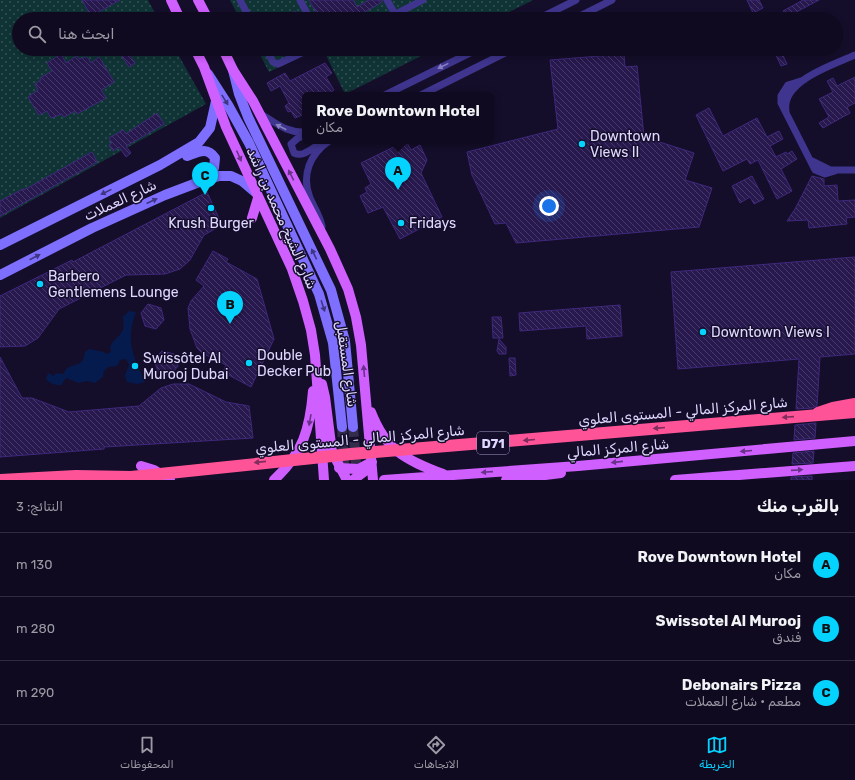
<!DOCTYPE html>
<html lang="ar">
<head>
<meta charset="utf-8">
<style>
  :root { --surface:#100a20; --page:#191329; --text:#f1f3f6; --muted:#9c9aa5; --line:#302b3e; --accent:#04d3ff }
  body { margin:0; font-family:Rubik,Cairo,sans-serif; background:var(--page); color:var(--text); direction:rtl }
  .you { position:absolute; left:549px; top:206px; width:14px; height:14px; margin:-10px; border:3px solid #fff; border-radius:50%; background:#1a73e8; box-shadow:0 0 0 6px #1a73e833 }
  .badge { display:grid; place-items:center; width:26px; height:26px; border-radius:50%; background:var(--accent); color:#111; font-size:13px; font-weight:700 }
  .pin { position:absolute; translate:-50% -33px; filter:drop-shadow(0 1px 2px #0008) }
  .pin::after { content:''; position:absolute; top:21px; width:14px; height:12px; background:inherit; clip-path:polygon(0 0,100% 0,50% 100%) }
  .popup { position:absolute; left:302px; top:92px; width:192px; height:52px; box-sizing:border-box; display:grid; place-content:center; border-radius:6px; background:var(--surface); filter:drop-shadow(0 1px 3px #0005); font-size:13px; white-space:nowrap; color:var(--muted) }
  .popup b { font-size:15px; color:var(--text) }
  .popup::after { content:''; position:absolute; left:50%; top:100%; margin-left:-8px; border:8px solid transparent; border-top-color:var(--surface) }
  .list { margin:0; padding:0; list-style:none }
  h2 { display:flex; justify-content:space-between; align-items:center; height:52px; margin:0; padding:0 16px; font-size:17px }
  h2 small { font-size:13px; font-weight:400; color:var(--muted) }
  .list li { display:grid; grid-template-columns:26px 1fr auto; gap:12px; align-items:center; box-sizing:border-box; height:64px; padding:0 16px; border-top:1px solid var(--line) }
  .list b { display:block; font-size:15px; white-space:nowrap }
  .list p { margin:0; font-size:13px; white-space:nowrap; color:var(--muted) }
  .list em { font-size:13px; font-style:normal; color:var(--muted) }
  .icon { flex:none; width:22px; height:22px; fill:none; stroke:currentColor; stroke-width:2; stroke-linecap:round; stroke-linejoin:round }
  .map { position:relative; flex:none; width:855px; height:480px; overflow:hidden; direction:ltr }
  .search { position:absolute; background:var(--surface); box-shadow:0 2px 6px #0003; left:12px; right:12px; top:12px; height:44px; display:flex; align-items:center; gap:10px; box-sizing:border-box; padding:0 14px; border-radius:22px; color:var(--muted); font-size:15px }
  .sheet { height:244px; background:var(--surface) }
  nav { display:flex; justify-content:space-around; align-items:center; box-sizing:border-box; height:56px; border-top:1px solid var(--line); background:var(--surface); font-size:11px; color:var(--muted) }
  nav a { display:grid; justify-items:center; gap:2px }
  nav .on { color:var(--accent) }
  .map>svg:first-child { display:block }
  .garden { fill:url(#garden-dots) }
  .water { fill:#051a4d }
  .building { fill:url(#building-back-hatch); stroke:#3f287c }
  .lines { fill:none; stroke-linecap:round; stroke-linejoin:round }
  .secondary-tunnel { stroke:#332c4b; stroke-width:10; stroke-dasharray:10 5; stroke-linecap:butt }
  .street { stroke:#3f358f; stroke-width:7 }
  .secondary { stroke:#7e6fff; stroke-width:10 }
  .primary { stroke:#d05fff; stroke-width:10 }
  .highway { stroke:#ff5398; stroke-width:12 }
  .highway-bridge { stroke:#ff5398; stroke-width:12 }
  .oneway { fill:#877ec1 }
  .oneway2 { fill:#3f3580 }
  .oneway3 { fill:#69328a }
  .oneway4 { fill:#7e2d5c }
  .poi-dot { fill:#04d3ff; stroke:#150e2b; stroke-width:1.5 }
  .labels { text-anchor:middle; stroke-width:3; stroke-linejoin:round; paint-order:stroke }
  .shield { fill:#150e2b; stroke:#a39bbf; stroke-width:1 }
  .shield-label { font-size:13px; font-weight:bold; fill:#e0d8ff }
  .poi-label { font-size:14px; fill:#e0d8ff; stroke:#150e2b; text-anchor:start }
  .street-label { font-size:14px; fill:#e0d8ff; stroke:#150e2b }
</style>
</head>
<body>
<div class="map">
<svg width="855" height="480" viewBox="0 0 855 480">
  <defs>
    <pattern id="garden-dots" width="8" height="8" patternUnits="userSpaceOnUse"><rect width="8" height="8" fill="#103436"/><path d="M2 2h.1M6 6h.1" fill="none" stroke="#325154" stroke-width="1.8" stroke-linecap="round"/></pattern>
    <pattern id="building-back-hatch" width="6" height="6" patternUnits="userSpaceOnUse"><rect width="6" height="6" fill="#27184e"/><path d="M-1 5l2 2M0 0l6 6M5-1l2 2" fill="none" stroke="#463969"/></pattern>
  </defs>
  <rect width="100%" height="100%" fill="#150e2b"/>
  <path class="garden" d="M0,0H148L158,19H19V49H175L206,104L0,218Z
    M230,0H533L495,19H240Z
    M257,49H317L269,72Z
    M323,49H435L345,94Z"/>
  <path class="water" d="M129,311L136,312C125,341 133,355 145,382L137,384L127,382L125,375L129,365L126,359L120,360L117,366L108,367L104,371L103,377L95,383L87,381L79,383L66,378L61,385C54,385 51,384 46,379L48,373L54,376L56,373L63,374L67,368L80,363L83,360L85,352L89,349L104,352L106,354L111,352C108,341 119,339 123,330C124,326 123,321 123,317Z"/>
  <path class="building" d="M82,0H120L91,16Z
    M309,0H353L357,7L369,0H382V2L356,17L357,19H320Z
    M747,0H759L763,8L753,13Z
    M803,0H819L787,17L783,11Z
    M295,11L300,19H283Z
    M126,49L135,63L129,67L119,52Z
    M773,49H780L787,64L781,66Z
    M61,54L66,63L77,56L79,59L87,57L91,63L99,57L114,82L101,90L106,98L77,114L75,111L64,117L62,114L51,118L47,111L39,115L28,97L38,90L35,84L41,80L40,78L52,71L47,63Z
    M624,54L625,67L637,66L644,137L694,153L685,180L712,188L699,227L516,243L506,223L495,224L472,175L467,152L558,129L550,60Z
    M325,63L332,73L326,77L334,90L327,95H323L320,91L312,95H305V114L295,118L291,111L288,112L285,106L289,103L280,86L271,91L267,83L285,73L290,81Z
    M855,77V103L847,107L850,113L823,128L819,123L829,117L819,99L833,92L827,81L833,78L837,86Z
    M709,108L723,136L757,118L767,137L779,131L783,139L770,146L776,157L786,152L787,154L792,151L797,159L781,169L792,191L777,199L758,160L750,164L747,159L723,171L696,115Z
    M157,113L164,124L126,146L131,153L126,157L119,147L113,151L109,145L112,143L109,138L123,130L126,134Z
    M406,141L411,150L420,145L427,160L421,173L442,217L400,239L383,207L368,213L360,196L367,192L365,188L371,184L361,163Z
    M92,152L97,162L0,216V201L23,189L24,190Z
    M752,176L764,199L754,204L750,197L740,203L732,186Z
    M812,176L824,179V186L837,185L838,201L855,200V217L846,218L847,224L809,228L808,220L787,221L795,209Z
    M207,192L222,225L204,235L190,260L180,269L165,274L126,275L59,309L38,338L25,346L0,347V296L72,260L73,262Z
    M213,251L228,259L226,262L257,279L274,339L251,387L223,372L226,365L202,353L197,348L190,329L188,308L191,301L204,286L196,280Z
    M855,257V354L820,357L817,406L812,408L796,409L799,359L678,369L671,272Z
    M148,304L161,308L164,320L156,329L145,326L141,313Z
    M620,305L622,336L587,339L586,326L520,331L519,313Z
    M492,317H501L503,338H493Z
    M499,339L506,347V354H499L497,351Z
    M162,351L174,354L178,366L170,376L158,372L154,359Z
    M0,357L22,398H32L69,412L139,406L161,388L173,384H189L226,402L249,406L253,438L104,447V449L0,457Z
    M509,358H515L516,375L510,376Z
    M816,423L815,438L794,440L795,425Z
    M814,451L813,463L792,464L793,453Z
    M812,476V480H791V477Z"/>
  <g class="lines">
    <path class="secondary-tunnel" d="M342,427L345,477
      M353,427L357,476"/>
    <path class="street" d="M240,0L250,19
      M300,0L310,19
      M387,0L395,14
      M386,19L423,0
      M538,19L576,0
      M574,19L612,0
      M266,49L273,62L278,64L310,49
      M804,80L788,85L781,96V103L815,170L825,174L835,171
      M385,95L478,49
      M421,95L513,49
      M786,111C781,81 833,65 855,55
      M260,114C276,122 285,133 305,132
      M305,136L298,138L291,144L294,153C304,158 312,147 322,143
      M812,161L830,170H855
      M322,226C320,216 314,207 310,198C301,175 310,154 329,141"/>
    <path class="secondary" d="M233,70L239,94L248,117L331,290L345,341L353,427
      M208,74L228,105L249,143L319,294L333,343L342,427
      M187,156C198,152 207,146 215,158L214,168L200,178
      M0,245L160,165L199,142L210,128L216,101
      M0,275L92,228L165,195L194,184L219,176H231L242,181L255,192"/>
    <path class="primary" d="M171,0L180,19
      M198,0L208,19
      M195,49L204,67L226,127L292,269L303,301L311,330L315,355L324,480
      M223,49L233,70L253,101L330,249L348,289L356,317L361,345L373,480
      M252,218L258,198
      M322,384L325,397L332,452L347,480
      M371,412C386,451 406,460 443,474
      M141,466L154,470L170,480
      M339,468L359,469L372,462
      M274,480C303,453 310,429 313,391
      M353,480L369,468
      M384,480L578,466L855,441
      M506,480L561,473
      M675,480L855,466"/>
    <path class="highway" d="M818,413L833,408L855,404
      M0,480L76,476L131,477"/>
    <path class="highway-bridge" d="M131,477L351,454L855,412"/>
  </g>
  <defs><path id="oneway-solid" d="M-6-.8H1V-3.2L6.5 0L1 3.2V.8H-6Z"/></defs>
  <g class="oneway">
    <use href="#oneway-solid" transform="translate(443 66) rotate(154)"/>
    <use href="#oneway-solid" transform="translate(281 127) rotate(-152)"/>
  </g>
  <g class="oneway2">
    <use href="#oneway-solid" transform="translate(225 100) rotate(58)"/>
    <use href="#oneway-solid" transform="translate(106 192) rotate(154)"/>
    <use href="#oneway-solid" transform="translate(152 201) rotate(-25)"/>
    <use href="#oneway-solid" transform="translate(314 254) rotate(-116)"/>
    <use href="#oneway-solid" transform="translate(35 257) rotate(-27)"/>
    <use href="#oneway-solid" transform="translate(323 306) rotate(72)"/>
  </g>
  <g class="oneway3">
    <use href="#oneway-solid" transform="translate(239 156) rotate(66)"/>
    <use href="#oneway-solid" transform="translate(291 175) rotate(-117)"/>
    <use href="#oneway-solid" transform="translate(364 371) rotate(-95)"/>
    <use href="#oneway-solid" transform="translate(310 420) rotate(100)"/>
    <use href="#oneway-solid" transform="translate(746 451) rotate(175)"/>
    <use href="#oneway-solid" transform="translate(617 462) rotate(174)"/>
    <use href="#oneway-solid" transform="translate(797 470) rotate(-4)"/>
    <use href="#oneway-solid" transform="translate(487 472) rotate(176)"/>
  </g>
  <g class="oneway4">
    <use href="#oneway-solid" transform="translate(788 417) rotate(176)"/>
    <use href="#oneway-solid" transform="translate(659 428) rotate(175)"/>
    <use href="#oneway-solid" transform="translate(529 440) rotate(175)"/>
    <use href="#oneway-solid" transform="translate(260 462) rotate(174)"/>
  </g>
  <g class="poi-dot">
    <circle cx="582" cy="144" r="4"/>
    <circle cx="211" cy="208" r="4"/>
    <circle cx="401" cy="223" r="4"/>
    <circle cx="40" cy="284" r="4"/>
    <circle cx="703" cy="332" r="4"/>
    <circle cx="249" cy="363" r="4"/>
    <circle cx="135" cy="366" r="4"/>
  </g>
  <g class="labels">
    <rect class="shield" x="477" y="432" width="32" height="22" rx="3"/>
    <g class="shield-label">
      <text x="493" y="448">D71</text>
    </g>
    <g class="poi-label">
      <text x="590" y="141">Downtown<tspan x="590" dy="16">Views II</tspan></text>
      <text x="211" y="228" text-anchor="middle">Krush Burger</text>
      <text x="409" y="228">Fridays</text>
      <text x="48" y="281">Barbero<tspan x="48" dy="16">Gentlemens Lounge</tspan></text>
      <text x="711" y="337">Downtown Views I</text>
      <text x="257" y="360">Double<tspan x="257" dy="16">Decker Pub</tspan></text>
      <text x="143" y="363">Swissôtel Al<tspan x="143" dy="16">Murooj Dubai</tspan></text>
    </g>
    <g class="street-label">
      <text transform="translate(120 200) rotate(-25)" y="5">شارع العملات</text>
      <text transform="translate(282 218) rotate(66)" y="5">شارع الشيخ محمد بن راشد</text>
      <text transform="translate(347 364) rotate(82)" y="5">شارع المستقبل</text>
      <text transform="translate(683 411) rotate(-5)" y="5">شارع المركز المالي - المستوى العلوي</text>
      <text transform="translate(360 439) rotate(-5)" y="5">شارع المركز المالي - المستوى العلوي</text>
      <text transform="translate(618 448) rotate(-5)" y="5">شارع المركز المالي</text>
    </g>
  </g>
</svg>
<div class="you"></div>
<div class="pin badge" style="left:398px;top:190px">A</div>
<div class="popup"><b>Rove Downtown Hotel</b>مكان</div>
<div class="pin badge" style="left:230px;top:324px">B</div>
<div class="pin badge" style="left:205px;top:195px">C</div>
<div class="search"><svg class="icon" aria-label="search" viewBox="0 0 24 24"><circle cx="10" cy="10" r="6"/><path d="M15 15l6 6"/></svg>ابحث هنا</div>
</div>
<section class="sheet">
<h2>بالقرب منك<small>النتائج: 3</small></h2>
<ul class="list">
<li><span class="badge">A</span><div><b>Rove Downtown Hotel</b><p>مكان</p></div><em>130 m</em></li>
<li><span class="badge">B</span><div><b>Swissotel Al Murooj</b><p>فندق</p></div><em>280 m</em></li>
<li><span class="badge">C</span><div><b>Debonairs Pizza</b><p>مطعم · شارع العملات</p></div><em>290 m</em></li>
</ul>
</section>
<nav>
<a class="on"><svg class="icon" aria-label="map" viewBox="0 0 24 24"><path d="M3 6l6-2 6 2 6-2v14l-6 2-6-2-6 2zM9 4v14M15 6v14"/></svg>الخريطة</a>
<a><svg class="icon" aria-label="directions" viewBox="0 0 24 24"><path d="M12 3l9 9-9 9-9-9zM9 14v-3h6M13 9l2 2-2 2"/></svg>الاتجاهات</a>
<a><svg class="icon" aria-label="saved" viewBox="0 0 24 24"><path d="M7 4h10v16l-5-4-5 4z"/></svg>المحفوظات</a>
</nav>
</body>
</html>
